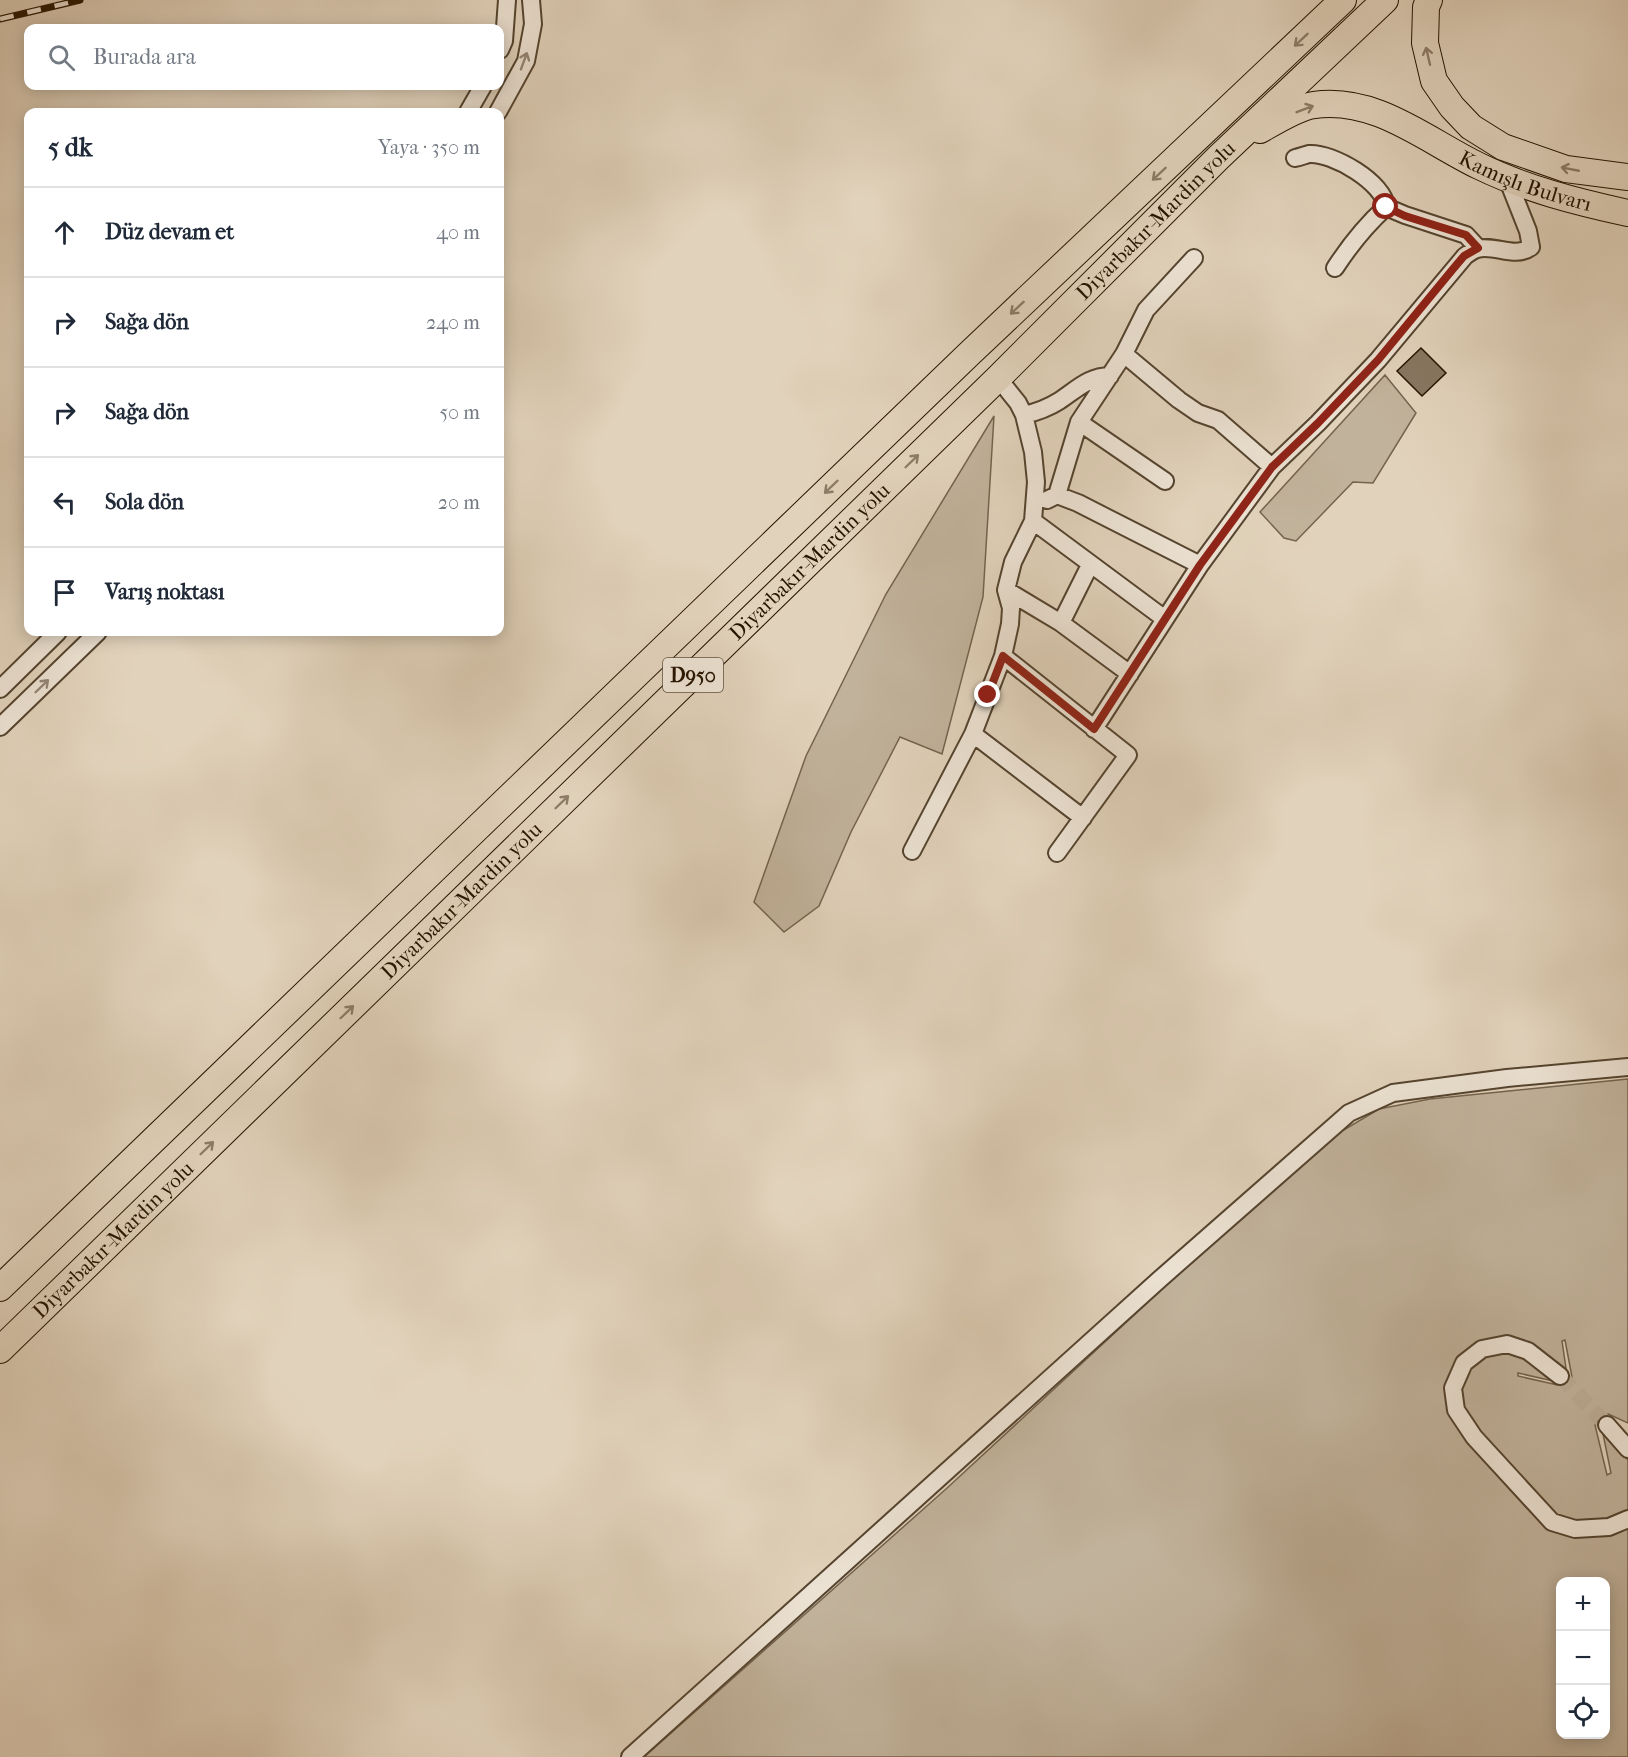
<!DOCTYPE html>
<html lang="tr">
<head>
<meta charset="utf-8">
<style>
  :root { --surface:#fff; --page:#f2f2f3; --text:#1f2937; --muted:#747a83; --line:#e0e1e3 }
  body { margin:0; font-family:"IM FELL French Canon",serif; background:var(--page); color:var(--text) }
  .controls { position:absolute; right:18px; bottom:18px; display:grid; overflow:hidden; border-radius:12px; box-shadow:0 3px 15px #0003 }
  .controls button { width:54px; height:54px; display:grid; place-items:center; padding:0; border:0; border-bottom:2px solid var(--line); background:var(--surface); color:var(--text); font:30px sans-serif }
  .stop { position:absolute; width:18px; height:18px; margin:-14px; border:4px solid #8f2418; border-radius:50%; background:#fff }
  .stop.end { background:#8f2418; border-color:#fff; box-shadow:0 2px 6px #0008 }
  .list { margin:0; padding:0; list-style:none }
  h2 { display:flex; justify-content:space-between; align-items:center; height:78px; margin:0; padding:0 24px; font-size:26px }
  h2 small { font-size:20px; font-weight:400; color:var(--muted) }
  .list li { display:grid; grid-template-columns:39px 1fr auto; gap:18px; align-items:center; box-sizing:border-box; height:90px; padding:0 24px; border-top:2px solid var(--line) }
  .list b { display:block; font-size:22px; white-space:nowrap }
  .list em { font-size:20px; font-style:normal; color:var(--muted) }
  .icon { flex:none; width:33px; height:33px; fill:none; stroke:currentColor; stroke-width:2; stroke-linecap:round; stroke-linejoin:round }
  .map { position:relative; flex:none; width:1628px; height:1757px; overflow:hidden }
  .search { position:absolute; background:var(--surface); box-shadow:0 3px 15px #0003; left:24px; top:24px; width:480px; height:66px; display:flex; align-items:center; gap:15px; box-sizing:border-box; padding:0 21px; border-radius:12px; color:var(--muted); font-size:22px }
  .panel { position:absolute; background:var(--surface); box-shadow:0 3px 15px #0003; left:24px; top:108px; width:480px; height:528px; border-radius:12px }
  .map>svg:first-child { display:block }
  .green { fill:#c1b29b; stroke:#74634e; stroke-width:1.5; fill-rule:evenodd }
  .building { fill:#877761; stroke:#261400; stroke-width:1.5 }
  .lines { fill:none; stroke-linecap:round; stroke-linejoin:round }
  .minor-tunnel { stroke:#bcac96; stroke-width:16; stroke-dasharray:16 8; stroke-linecap:butt }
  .minor-casing { stroke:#55442f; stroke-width:20 }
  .highway-casing { stroke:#261400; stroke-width:28 }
  .minor { stroke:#ece2d3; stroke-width:16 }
  .highway { stroke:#e1d2bb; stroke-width:26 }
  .rail-casing { stroke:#261400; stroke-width:7 }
  .rail { stroke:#ece2d3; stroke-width:4.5; stroke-dasharray:14; stroke-linecap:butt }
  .oneway { stroke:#8d7c67 }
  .oneway2 { stroke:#938574 }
  .route { stroke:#8f2418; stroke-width:8 }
  .labels { text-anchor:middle; stroke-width:4.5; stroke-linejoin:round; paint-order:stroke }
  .shield { fill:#ece2d3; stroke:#61523f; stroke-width:1.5 }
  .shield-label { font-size:20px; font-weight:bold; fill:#261400 }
  .street-label { font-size:21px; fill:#261400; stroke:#ece2d3 }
</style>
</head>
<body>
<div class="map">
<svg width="1628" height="1757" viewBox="0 0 1628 1757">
  <rect width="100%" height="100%" fill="#e1d2bb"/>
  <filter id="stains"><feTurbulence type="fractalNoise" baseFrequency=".00333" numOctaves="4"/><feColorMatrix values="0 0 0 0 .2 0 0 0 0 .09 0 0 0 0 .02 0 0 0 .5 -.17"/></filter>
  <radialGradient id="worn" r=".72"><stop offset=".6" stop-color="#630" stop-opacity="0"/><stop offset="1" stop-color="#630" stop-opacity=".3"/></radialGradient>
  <path class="green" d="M1385,375L1416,413L1373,483L1353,482L1296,541L1284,538L1260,512Z
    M994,416L983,597L942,754L900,737L851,832L819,906L784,932L754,902L806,756L886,594Z
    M1628,1079V1423L1608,1414L1595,1425L1607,1475L1611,1473L1603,1434L1628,1460V1514L1602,1524H1571L1554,1515L1473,1425C1467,1416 1460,1407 1459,1396C1456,1368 1492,1343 1518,1351C1533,1356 1543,1370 1553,1381L1518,1373V1376L1562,1386L1572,1377L1565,1340L1562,1341L1567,1375C1556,1365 1545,1352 1532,1345C1493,1326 1439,1360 1450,1404C1458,1434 1522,1498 1544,1523C1574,1542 1596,1536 1628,1526V1757H644L946,1489L1213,1242L1342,1131L1379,1109L1430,1099ZM1560,1582H1606V1734H1560Z"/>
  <path class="building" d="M1421,348L1446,373L1422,396L1397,371Z"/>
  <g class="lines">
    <path class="minor-tunnel" d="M1560,1376L1607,1425"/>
    <defs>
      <path id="minor" d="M500,50L504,41L507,0
        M468,112L483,86
        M498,112L526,61L533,24L531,0
        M1295,158C1300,157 1305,155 1309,154C1332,152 1385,183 1386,207
        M1386,207L1405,215L1466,235L1478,248
        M1335,268C1350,245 1366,225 1386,207
        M1124,354L1179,400L1198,413L1218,420L1272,467
        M1024,415C1037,412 1048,408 1059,401C1076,390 1089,376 1110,376
        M1079,422L1165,481
        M1057,495L1079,422L1124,354L1146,310L1194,258
        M1047,500L1057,495L1078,503L1200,565
        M1033,521L1165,619
        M1006,590L1061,623L1130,674
        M1061,623L1090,565
        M1003,656L1128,755L1057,853
        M0,689L58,632
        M0,727L98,632
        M1094,729L1200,565L1272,467L1318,423L1378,360L1465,256C1468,254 1473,250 1477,249C1495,244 1515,259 1531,247L1528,231L1507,178
        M973,734L1083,818
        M912,851L973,734L1003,656L1010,624L1011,608L1006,590L1013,562L1033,521L1036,482L1033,452L1024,415L1018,403L998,378
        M1560,1376L1528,1351L1507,1344L1482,1349L1464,1363L1453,1388L1456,1410L1474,1437L1552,1522L1575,1529L1609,1527L1628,1519
        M1607,1425L1628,1449
        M630,1757L1160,1279L1349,1113L1393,1093L1507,1078L1628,1067"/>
      <g id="highway">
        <path d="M1429,0L1426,7L1425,43L1434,81L1452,107L1471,127L1503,147L1566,169L1628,177"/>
        <path id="s1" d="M1260,130C1274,122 1298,107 1314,105C1376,96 1427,141 1479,166C1526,189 1577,202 1628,213"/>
        <path d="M0,1288L969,354L1343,0"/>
        <path id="s2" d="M0,1350L998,378L1218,158L1385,0"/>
      </g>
    </defs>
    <use href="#minor" class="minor-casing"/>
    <use href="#highway" class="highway-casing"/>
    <use href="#minor" class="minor"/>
    <use href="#highway" class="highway"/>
    <defs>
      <path id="rail" d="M0,19L80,0"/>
    </defs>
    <use href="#rail" class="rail-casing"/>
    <use href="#rail" class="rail"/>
  </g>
  <defs><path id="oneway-shaft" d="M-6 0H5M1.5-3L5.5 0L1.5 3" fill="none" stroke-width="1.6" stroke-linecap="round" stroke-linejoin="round" transform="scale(1.5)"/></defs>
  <g class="oneway">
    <use href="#oneway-shaft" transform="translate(1301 40) rotate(137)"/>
    <use href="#oneway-shaft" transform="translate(1428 56) rotate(-103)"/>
    <use href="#oneway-shaft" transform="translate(1305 109) rotate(-21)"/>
    <use href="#oneway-shaft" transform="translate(1570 169) rotate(-169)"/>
    <use href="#oneway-shaft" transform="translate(1159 174) rotate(137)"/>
    <use href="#oneway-shaft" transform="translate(1017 308) rotate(137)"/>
    <use href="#oneway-shaft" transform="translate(912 461) rotate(-44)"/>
    <use href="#oneway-shaft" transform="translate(831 487) rotate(136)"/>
    <use href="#oneway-shaft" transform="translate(562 802) rotate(-44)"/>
    <use href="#oneway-shaft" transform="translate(347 1012) rotate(-44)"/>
    <use href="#oneway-shaft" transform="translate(207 1148) rotate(-44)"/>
  </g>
  <g class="oneway2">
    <use href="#oneway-shaft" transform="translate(524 61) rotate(-70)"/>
    <use href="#oneway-shaft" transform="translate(42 686) rotate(-44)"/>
  </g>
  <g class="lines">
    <path class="route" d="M988,695L1003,656L1094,729L1200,565L1272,467L1318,423L1378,360L1453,269L1464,256L1478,248L1466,235L1405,216L1386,207"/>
  </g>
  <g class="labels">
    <rect class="shield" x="663" y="658" width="60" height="34" rx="4.5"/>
    <g class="shield-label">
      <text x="693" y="682">D950</text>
    </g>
    <g class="street-label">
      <text dy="7" stroke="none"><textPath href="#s1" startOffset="288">Kamışlı Bulvarı</textPath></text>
      <text dy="7" stroke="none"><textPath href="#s2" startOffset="1616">Diyarbakır-Mardin yolu</textPath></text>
      <text dy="7" stroke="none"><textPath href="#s2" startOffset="1130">Diyarbakır-Mardin yolu</textPath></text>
      <text dy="7" stroke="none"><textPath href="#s2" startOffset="644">Diyarbakır-Mardin yolu</textPath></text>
      <text dy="7" stroke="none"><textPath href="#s2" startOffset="158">Diyarbakır-Mardin yolu</textPath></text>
    </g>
  </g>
  <rect width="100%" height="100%" filter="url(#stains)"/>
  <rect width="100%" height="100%" fill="url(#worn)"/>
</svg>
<div class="controls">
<button>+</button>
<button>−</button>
<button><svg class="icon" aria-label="locate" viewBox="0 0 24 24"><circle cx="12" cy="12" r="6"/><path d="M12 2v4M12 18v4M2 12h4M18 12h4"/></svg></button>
</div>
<div class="stop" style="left:1386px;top:207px"></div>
<div class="stop end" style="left:988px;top:695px"></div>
<div class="search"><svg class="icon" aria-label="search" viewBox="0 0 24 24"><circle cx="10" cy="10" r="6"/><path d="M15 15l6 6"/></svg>Burada ara</div>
<section class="panel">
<h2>5 dk<small>Yaya · 350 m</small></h2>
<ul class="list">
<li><svg class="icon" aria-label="ahead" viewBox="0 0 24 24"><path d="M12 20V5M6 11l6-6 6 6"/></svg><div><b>Düz devam et</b></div><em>40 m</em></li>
<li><svg class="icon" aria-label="right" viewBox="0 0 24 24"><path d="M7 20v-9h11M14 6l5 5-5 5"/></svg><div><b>Sağa dön</b></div><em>240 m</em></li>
<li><svg class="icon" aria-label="right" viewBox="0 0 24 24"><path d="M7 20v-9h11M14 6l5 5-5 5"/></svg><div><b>Sağa dön</b></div><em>50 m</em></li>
<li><svg class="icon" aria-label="left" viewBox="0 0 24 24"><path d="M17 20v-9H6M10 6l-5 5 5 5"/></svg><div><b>Sola dön</b></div><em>20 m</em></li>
<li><svg class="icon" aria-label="arrive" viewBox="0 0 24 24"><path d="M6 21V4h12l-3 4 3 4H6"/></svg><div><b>Varış noktası</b></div></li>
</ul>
</section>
</div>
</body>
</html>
